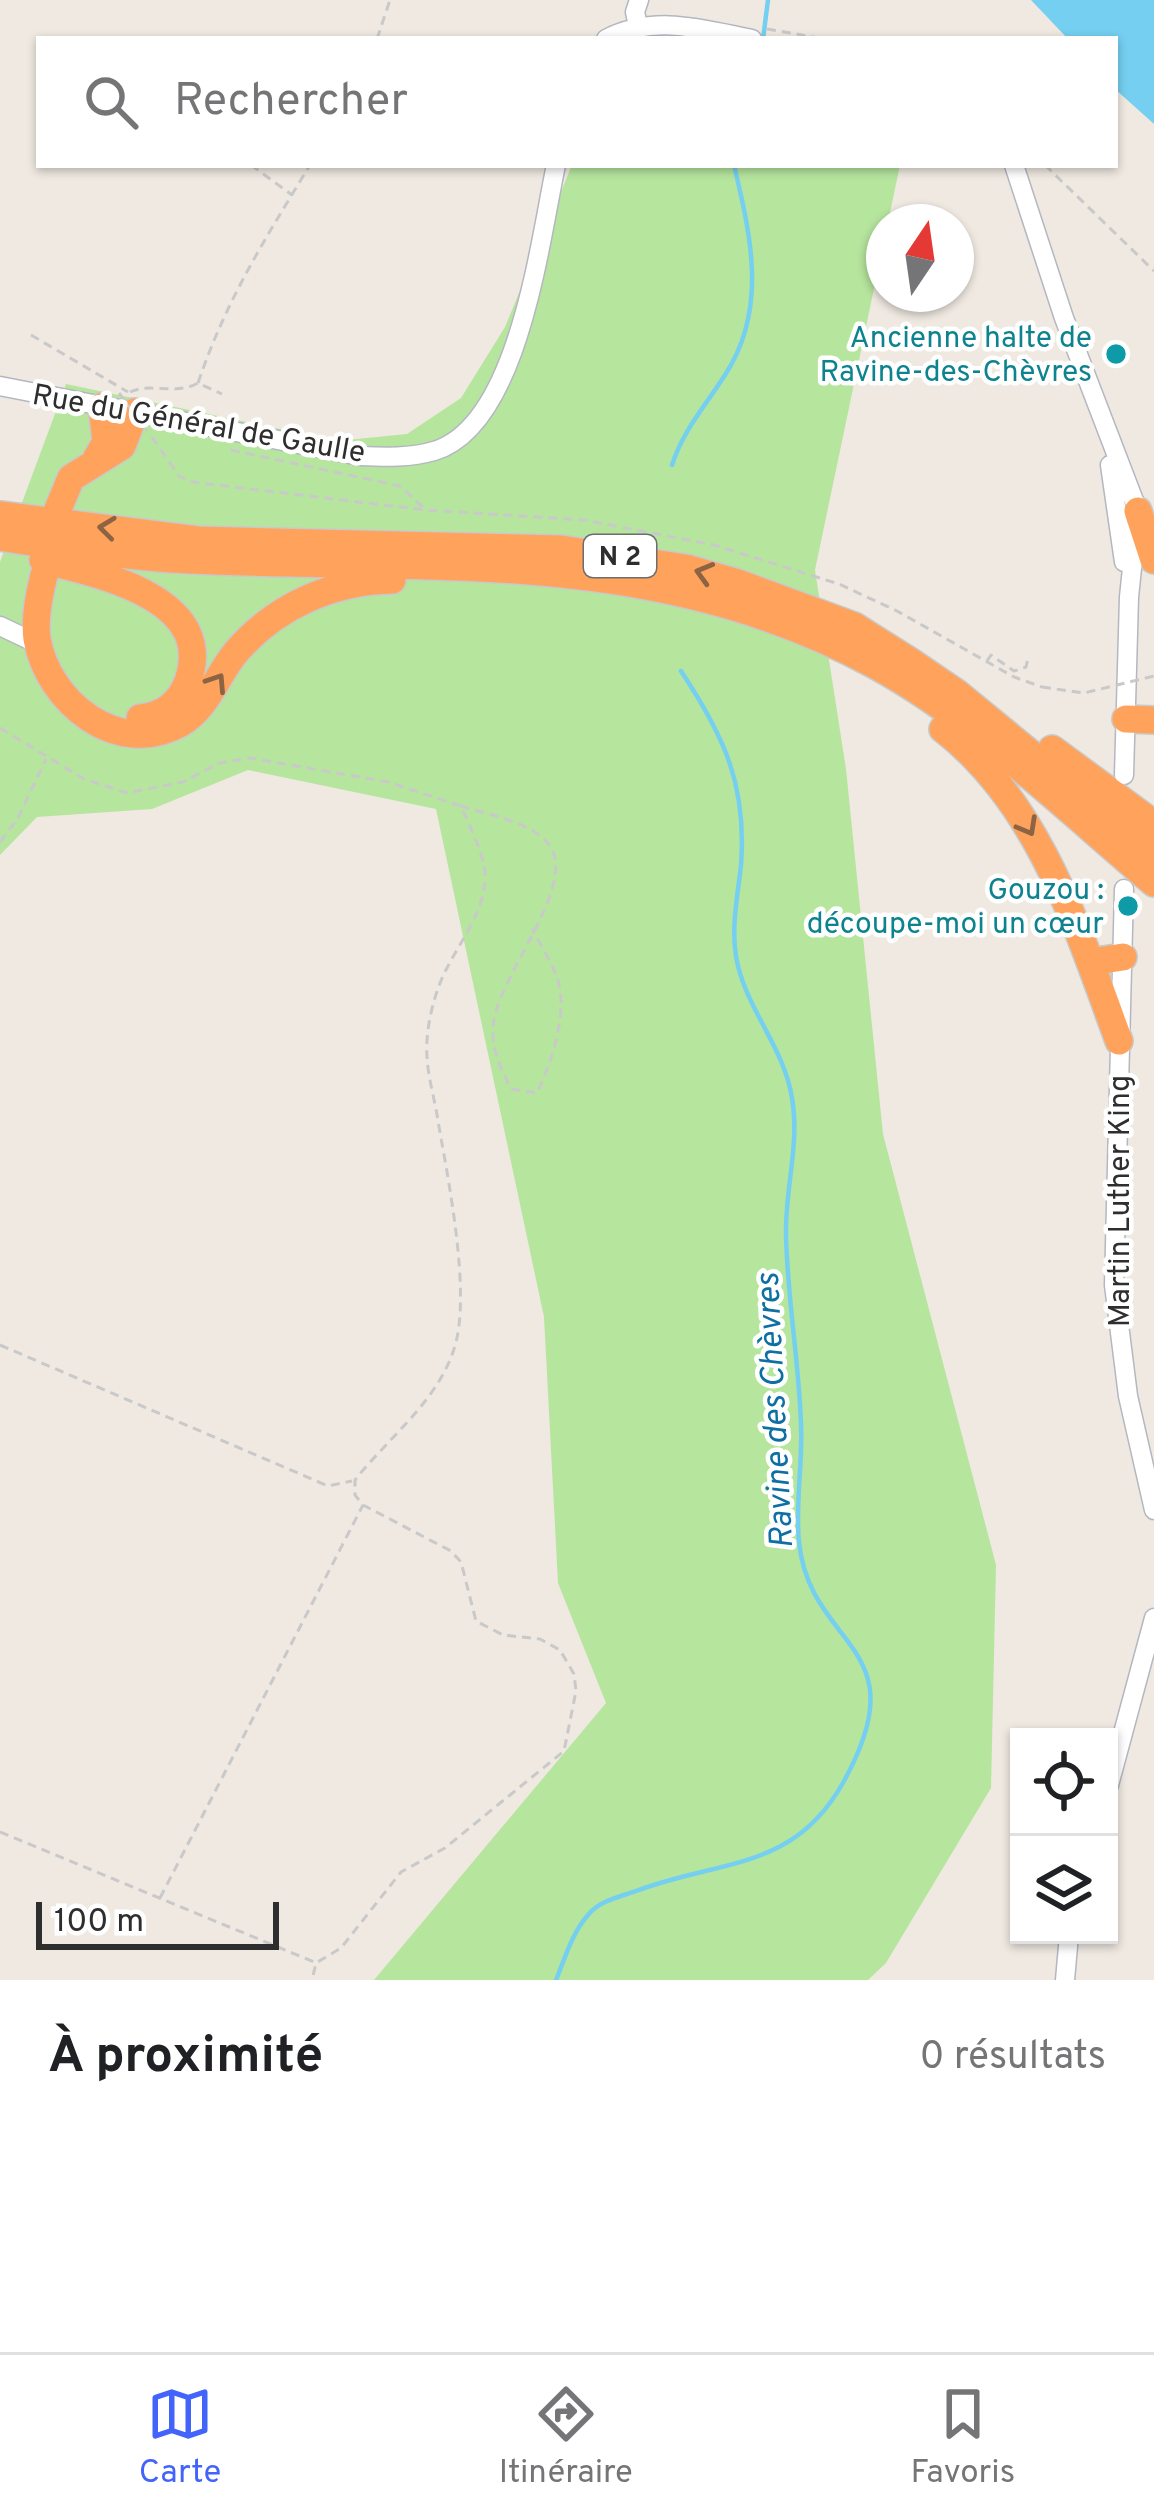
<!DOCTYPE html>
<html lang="fr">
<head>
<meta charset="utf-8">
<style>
  :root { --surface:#fff; --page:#f6f6f6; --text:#202124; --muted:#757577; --line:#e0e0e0; --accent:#4264fb }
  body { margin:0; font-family:Overpass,sans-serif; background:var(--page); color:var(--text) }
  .controls { position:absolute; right:36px; bottom:36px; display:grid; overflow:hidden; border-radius:0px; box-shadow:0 3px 9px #0004 }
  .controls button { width:108px; height:108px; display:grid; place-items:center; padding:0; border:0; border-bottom:3px solid var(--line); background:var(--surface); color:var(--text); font:60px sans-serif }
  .compass { position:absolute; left:866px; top:204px; width:108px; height:108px; border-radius:50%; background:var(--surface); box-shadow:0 3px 9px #0004; rotate:13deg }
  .scale { position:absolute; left:36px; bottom:30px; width:243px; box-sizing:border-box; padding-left:12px; border:6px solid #2e2e2e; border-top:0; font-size:33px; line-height:42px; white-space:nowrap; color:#2e2e2e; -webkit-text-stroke:9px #fff; paint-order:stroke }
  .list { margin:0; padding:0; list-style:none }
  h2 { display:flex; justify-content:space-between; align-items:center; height:156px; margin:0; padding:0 48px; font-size:51px }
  h2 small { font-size:39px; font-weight:400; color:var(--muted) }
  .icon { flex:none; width:66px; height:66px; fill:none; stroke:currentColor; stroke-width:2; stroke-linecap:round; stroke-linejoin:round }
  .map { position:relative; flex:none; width:1154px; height:1980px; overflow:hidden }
  .search { position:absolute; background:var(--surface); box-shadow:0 3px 9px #0004; left:36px; right:36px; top:36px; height:132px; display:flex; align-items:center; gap:30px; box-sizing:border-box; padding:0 42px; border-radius:0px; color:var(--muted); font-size:45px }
  .sheet { height:372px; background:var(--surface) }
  nav { display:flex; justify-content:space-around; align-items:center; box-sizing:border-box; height:168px; border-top:3px solid var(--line); background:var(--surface); font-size:33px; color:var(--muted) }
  nav a { display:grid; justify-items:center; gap:6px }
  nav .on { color:var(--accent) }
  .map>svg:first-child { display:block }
  .green { fill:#b6e59e }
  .water { fill:#75cff0 }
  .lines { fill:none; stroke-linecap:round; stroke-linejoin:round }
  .stream { stroke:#75cff0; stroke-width:4.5 }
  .minor-casing { stroke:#b4b7c1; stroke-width:21 }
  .highway-casing { stroke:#c9c9c9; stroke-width:30 }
  .path { stroke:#c9c9c9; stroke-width:3; stroke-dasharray:9 6; stroke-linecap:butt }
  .minor { stroke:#fff; stroke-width:18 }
  .highway { stroke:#ffa35c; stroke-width:27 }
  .path-bridge { stroke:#c9c9c9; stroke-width:3; stroke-dasharray:9 6; stroke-linecap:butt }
  .oneway { stroke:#8c6343 }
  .culture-dot { fill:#0f9aa8; stroke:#fff; stroke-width:4.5 }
  .labels { text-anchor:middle; stroke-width:9; stroke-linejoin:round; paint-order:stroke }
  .shield { fill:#fff; stroke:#6d6d6d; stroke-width:3 }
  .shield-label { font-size:27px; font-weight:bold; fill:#2e2e2e }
  .culture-label { font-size:30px; fill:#0d838f; stroke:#fff; text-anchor:end }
  .street-label { font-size:30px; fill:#2e2e2e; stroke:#fff }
  .water-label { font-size:33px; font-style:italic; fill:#0d6fa3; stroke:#fff }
</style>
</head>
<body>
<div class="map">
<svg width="1154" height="1980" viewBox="0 0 1154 1980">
  <rect width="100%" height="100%" fill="#efe9e1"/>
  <path class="green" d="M572,165H900L888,222H884V241L815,570L846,769L883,1134L996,1565L991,1788L886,1963L868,1980H374L606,1703L558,1583L544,1317L436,809L248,770L152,809L37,817L0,855V562L66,384L337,441L407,434L461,398L505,327Z"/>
  <path class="water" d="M1031,0H1154V124L1115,89V39H1068Z"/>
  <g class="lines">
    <path class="stream" d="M763,39L768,0
      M672,465C683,430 706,405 725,375C768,309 751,237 734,165
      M556,1980C565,1958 572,1933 588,1915C599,1901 619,1897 636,1891C720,1859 794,1872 844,1781C920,1643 810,1650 799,1542C795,1503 803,1463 801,1424C799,1361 787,1297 786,1234C785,1189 800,1143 792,1098C784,1046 744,1007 736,956C731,926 738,894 741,865C747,785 724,736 681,671"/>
    <defs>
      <path id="minor" d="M638,26L635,12L639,0
        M606,39C654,14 702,29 752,39
        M1014,165L1064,318L1138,511L1129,597L1124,775
        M0,386L360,456C385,457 410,458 434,451C519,426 540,239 556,165
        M1110,465L1124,562
        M0,626L38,644
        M1124,889L1114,1285L1128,1396L1154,1510
        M1109,1785L1154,1618
        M1065,1980L1069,1935"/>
      <path id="highway" d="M96,459L106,442L102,407
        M1138,511L1154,560
        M56,514L71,478L122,446L135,412
        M0,515L198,540L561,549L686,568L738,583L854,626L911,662L958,694L1154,855
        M0,537C63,547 126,557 190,560C429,571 656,546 875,665C977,721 1065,808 1154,883
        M43,560C97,574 217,597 188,681C180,703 163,716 140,718
        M44,575C39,595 34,619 37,639C48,702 118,759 181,723C209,706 217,674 237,651C277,605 334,581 392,580
        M1126,719L1154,720
        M943,729C1040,804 1078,930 1119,1041
        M1052,749L1154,824
        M1090,962L1123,957"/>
    </defs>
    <use href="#minor" class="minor-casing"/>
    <use href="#highway" class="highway-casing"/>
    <path class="path" d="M767,29L825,39
      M377,39L390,0
      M251,165L292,195
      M1045,165L1154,271
      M31,335L128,392
      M198,383C226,300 265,239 310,165
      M130,392C151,382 175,396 198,383L222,394
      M152,437L179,476L192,482L426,510L584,520L714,545L839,584L897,611L1014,677L1042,687
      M231,450L400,486L425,509
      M987,661L991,655L1014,671L1026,667L1028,658
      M0,728L84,779L127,793L183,782L219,763L250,758L388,782L461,806C469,825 480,846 484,866C491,903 462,938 447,968C434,992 425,1030 427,1057C428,1078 435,1100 438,1121C448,1179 472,1295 454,1349C437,1402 388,1438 355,1480V1495L363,1505L451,1551L461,1562L476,1621L503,1635L540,1639L560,1650L574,1674L576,1691L564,1751L445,1848L401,1872L341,1948L316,1963L312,1980
      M461,806C488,815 525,820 546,841C585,881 494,978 493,1028C492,1051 501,1069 511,1089L537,1093C551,1063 568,1015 558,981C553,964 541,946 532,929
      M0,842L18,818L46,759
      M0,1345L328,1486L352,1481
      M0,1832L314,1962
      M160,1898L363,1505"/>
    <use href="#minor" class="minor"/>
    <use href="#highway" class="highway"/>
    <path class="path-bridge" d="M119,393L147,431
      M1042,687L1084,693L1154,676"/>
  </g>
  <defs><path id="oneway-chevron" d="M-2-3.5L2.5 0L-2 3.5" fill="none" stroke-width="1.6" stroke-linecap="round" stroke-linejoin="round" transform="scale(3)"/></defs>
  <g class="oneway">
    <use href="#oneway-chevron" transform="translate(107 528) rotate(-173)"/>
    <use href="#oneway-chevron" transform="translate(704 573) rotate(-164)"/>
    <use href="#oneway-chevron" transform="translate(217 682) rotate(-57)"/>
    <use href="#oneway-chevron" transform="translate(1028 827) rotate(61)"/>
  </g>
  <g class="culture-dot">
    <circle cx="1116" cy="354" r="12"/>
    <circle cx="1128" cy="906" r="12"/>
  </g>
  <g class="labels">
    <rect class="shield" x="584" y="535" width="72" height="42" rx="9"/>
    <g class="shield-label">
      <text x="620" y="565">N 2</text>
    </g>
    <g class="culture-label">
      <text x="1092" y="347">Ancienne halte de<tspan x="1092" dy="34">Ravine-des-Chèvres</tspan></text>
      <text x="1104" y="899">Gouzou :<tspan x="1104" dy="34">découpe-moi un cœur</tspan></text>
    </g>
    <g class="street-label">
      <text transform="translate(199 423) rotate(10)" y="10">Rue du Général de Gaulle</text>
      <text transform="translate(1119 1201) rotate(-90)" y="10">Martin Luther King</text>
    </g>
    <g class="water-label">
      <text transform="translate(773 1411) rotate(-93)" y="12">Ravine des Chèvres</text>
    </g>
  </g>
</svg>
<div class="controls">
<button><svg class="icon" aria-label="locate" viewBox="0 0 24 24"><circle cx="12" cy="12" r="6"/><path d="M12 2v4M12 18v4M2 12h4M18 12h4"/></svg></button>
<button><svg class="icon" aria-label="layers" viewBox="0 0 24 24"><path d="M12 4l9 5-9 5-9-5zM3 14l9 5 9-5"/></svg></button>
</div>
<svg class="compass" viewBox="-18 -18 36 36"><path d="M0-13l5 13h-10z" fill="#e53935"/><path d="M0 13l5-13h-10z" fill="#757577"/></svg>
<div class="scale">100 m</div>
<div class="search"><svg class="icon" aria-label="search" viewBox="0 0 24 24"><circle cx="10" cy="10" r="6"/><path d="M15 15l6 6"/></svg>Rechercher</div>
</div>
<section class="sheet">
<h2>À proximité<small>0 résultats</small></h2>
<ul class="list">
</ul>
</section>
<nav>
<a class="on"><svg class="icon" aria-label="map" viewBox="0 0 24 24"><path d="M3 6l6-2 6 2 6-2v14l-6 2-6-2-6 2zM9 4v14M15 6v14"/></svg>Carte</a>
<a><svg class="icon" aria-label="directions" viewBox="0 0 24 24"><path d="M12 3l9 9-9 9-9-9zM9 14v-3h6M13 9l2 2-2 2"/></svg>Itinéraire</a>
<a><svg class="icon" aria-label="saved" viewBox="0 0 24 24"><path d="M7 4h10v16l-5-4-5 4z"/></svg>Favoris</a>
</nav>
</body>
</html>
